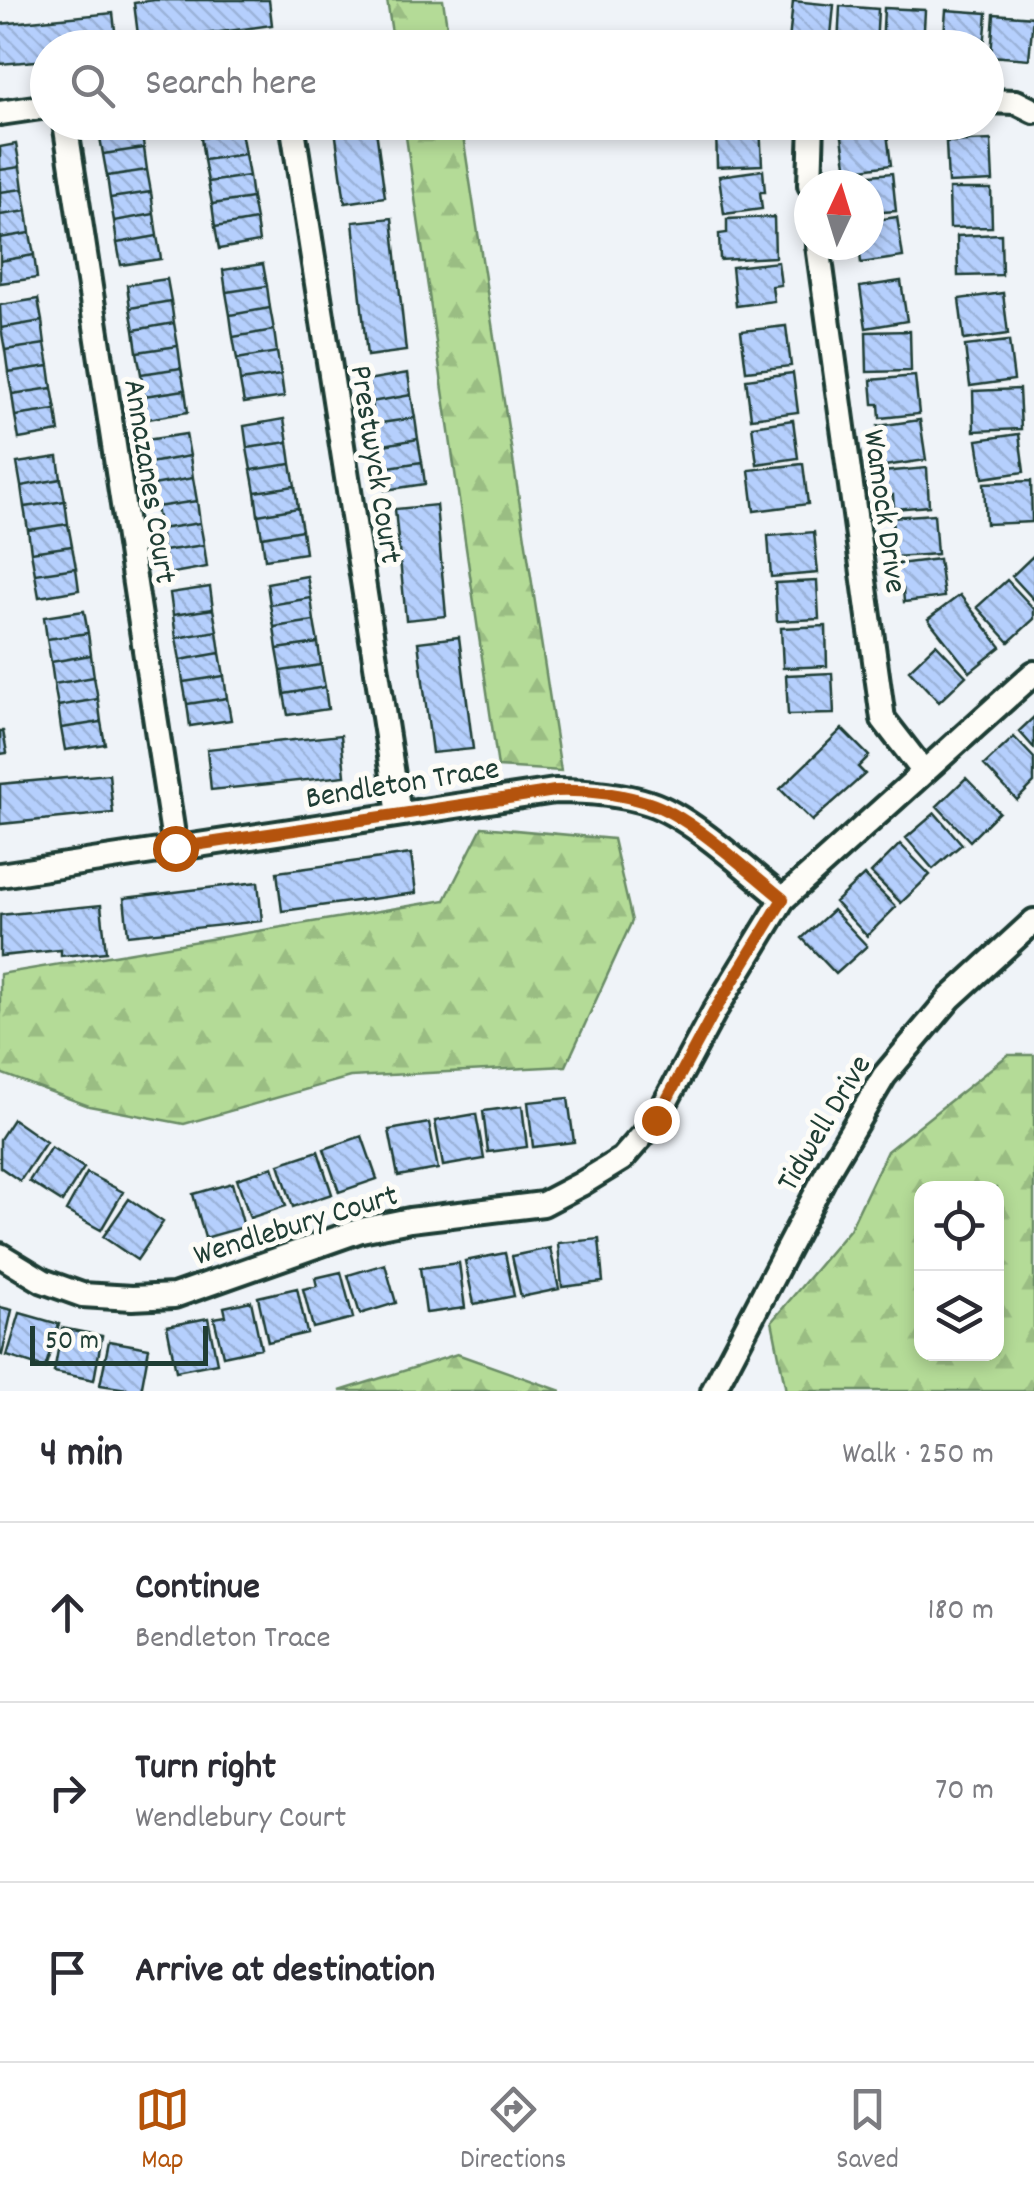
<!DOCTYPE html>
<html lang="en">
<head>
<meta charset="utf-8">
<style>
  :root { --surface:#fff; --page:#f2f2f3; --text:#2b2b33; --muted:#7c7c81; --line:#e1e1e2; --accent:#b45309 }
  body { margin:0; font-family:Dekko,sans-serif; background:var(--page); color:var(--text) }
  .controls { position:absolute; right:30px; bottom:30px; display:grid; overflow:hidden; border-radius:20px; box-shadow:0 5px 15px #0003 }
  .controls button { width:90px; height:90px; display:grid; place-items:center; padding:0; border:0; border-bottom:2px solid var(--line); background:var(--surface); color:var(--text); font:50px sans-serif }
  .compass { position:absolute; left:794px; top:170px; width:90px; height:90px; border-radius:50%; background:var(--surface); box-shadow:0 5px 15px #0003; rotate:4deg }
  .scale { position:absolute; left:30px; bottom:25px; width:178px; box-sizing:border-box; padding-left:10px; border:5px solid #1f3d34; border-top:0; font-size:28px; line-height:35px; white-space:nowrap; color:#1f3d34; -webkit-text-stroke:8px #fdfcf7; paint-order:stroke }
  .stop { position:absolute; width:30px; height:30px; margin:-22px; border:8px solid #b45309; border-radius:50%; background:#fff }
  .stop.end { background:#b45309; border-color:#fff; box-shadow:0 2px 10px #0008 }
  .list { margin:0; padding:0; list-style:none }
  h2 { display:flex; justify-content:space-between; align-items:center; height:130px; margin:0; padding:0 40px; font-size:42px }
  h2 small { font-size:32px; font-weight:400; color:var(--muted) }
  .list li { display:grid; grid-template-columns:65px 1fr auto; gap:30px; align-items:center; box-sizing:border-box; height:180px; padding:0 40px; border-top:2px solid var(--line) }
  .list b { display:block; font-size:38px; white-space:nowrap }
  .list p { margin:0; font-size:32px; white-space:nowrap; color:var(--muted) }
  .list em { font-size:32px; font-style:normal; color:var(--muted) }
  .icon { flex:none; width:55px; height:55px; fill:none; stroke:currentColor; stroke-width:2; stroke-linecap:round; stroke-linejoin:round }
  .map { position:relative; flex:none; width:1034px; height:1391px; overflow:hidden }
  .search { position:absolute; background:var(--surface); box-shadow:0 5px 15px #0003; left:30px; right:30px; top:30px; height:110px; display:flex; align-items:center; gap:25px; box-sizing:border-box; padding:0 35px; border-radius:55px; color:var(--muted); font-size:38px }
  .sheet { height:670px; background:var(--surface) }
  nav { display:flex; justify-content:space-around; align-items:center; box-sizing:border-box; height:140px; border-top:2px solid var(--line); background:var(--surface); font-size:28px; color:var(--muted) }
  nav a { display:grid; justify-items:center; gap:5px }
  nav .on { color:var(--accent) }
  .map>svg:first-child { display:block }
  .forest { fill:url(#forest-firs); stroke:#6a8c66; stroke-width:2.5; fill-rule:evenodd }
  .building { fill:url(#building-back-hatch); stroke:#1f3d34; stroke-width:2.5 }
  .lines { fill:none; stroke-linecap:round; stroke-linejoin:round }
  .minor-casing { stroke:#1f3d34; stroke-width:30 }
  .minor { stroke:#fdfcf7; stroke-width:22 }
  .route { stroke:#b45309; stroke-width:12 }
  .labels { text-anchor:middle; stroke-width:10; stroke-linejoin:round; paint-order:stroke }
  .street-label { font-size:32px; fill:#1f3d34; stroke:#fdfcf7 }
</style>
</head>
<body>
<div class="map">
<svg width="1034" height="1391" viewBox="0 0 1034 1391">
  <defs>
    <pattern id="forest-firs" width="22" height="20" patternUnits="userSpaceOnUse" patternTransform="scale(2.5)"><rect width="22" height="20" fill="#b4db97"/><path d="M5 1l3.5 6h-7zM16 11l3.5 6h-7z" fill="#9abd83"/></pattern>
    <pattern id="building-back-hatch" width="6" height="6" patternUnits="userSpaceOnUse" patternTransform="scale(2.5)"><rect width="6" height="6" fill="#b5cffd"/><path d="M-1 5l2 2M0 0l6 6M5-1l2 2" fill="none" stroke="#9bb3d9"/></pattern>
  </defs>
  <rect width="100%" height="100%" fill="#eff3f8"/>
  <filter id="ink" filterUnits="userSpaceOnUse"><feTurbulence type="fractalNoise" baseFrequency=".01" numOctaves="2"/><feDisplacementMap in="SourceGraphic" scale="20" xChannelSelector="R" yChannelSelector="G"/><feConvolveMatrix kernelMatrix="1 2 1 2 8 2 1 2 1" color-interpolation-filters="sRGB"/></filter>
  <g filter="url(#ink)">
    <path class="forest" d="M387,0H443L450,47H394Z
      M404,123H461L561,771L498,767Z
      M482,827L613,839L632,921L566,1066L350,1077L184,1124L89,1106L0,1073V974L445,900Z
      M1008,1055H1034V1391H786L772,1321L850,1229L887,1151ZM922,1188H996V1354H922Z
      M457,1354L561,1391H340Z"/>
    <path class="building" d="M154,0H269L272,25L139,43L134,3Z
      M793,1L834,5L830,46L789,42Z
      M840,6L878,9L876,48L838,47Z
      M884,8L925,10L923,48H882Z
      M946,10L987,13L984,48H943Z
      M113,13L117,48H48V60L0,64V24Z
      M994,14L1033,17L1029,59L991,56Z
      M199,122H240L241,131L201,138Z
      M334,122H375L385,197L345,203Z
      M140,125L144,148L103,154L99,132Z
      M760,125L762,165L717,167L716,127Z
      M886,125L891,165L847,171L841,130Z
      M241,131L245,154L204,160L201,138Z
      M991,140L993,181L948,183L946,142Z
      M16,144L20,167L0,170V147Z
      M144,148L147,170L107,176L103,154Z
      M245,154L249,176L208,182L204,160Z
      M20,167L23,189L0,192V170Z
      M147,170L151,192L110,198L107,176Z
      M763,170L765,192H760L762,209L724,214L719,176Z
      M892,173L896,211L869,213V185H850L849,177Z
      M249,176L252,198L212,204L208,182Z
      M23,189L27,211L0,215V192Z
      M949,189H991L992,227L950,228Z
      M151,192L154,214L114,221L110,198Z
      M252,198L256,220L215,227L212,204Z
      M27,211L30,233L0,238V215Z
      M154,214L157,236L117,243L114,221Z
      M774,217L775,257L720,260L719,234L727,233V219Z
      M897,217L903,257L861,263L859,245H869V221Z
      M392,218L406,351L367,356L353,222Z
      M256,220L259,242L219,249L215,227Z
      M30,233L34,255L0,261V238Z
      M1001,234L1002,275L958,276L957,236Z
      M157,236L161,259L121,265L117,243Z
      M34,255L37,278L0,283V261Z
      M778,262L781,285L772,286L774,301L736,306L732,267Z
      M263,264L267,286L226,292L223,270Z
      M167,279L171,301L130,308L127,285Z
      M901,281L907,321L866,328L860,287Z
      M267,286L270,308L230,315L226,292Z
      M1003,293L1008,334L964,340L959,299Z
      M38,299L42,321L1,328L0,305Z
      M171,301L174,323L134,330L130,308Z
      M270,308L274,330L233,337L230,315Z
      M42,321L45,344L5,350L1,328Z
      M174,323L178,346L137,352L134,330Z
      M786,326L791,366L746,371L741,331Z
      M274,330L277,352L237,359L233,337Z
      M910,331L911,371L867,372L866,332Z
      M1009,341L1014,380L970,386L965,346Z
      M45,344L49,366L8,372L5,350Z
      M178,346L181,368L141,374L137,352Z
      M277,352L281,375L240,381L237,359Z
      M49,366L52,388L12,394L8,372Z
      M181,368L185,390L144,396L141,374Z
      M408,373L411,395L371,402L367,380Z
      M793,373L798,412L751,418L746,379Z
      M281,375L284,397L244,403L240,381Z
      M915,376L919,414L880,418L879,404H873L871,380Z
      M52,388L56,410L15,416L12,394Z
      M1019,389L1021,429L974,431L973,391Z
      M185,390L188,412L148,419L144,396Z
      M411,395L415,418L374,424L371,402Z
      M56,410L59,432L19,439L15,416Z
      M415,418L418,439L378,446L374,424Z
      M284,419L288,442L247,448L244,426Z
      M793,420L798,458L757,464L752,426Z
      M920,420L926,460L884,466L878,426Z
      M186,434L190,456L149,463L146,440Z
      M1019,434L1024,472L983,478L977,440Z
      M418,439L422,462L382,468L378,446Z
      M288,442L291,464L251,470L247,448Z
      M190,456L193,478L153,485L149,463Z
      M58,457L61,479L21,486L17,463Z
      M422,462L425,484L385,490L382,468Z
      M291,464L295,486L255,492L251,470Z
      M803,464L808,504L754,511L749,470Z
      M927,468L929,506L894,509L893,495L884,496L882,472Z
      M193,478L197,501L156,507L153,485Z
      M61,479L65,501L24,507L21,486Z
      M1031,481L1032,522L986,524L984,483Z
      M295,486L298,508L258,515L255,492Z
      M65,501L68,524L28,530L24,507Z
      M197,501L200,523L160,529L156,507Z
      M436,505L446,616L406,620L395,509Z
      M298,508L302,530L262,537L258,515Z
      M934,514L937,554L895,557L892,517Z
      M200,523L204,545L163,551L160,529Z
      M68,524L72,546L31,552L28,530Z
      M302,530L305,553L265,559L262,537Z
      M814,532L818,573L771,577L768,536Z
      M204,545L207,567L167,574L163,551Z
      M72,546L76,568L35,574L31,552Z
      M1034,555V600L1012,576Z
      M939,559L944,597L904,602L903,589L893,590L890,565Z
      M76,568L79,590L39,597L35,574Z
      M307,576L311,598L270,605L267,583Z
      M1007,580L1034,609V619L1009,642L977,607Z
      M817,581L819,619L777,621L775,583Z
      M210,587L213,609L173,615L170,593Z
      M960,595L1001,647L970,672L928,619Z
      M311,598L314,621L274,627L270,605Z
      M213,609L217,631L176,638L173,615Z
      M84,611L88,633L47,639L44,617Z
      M314,621L318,643L277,649L274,627Z
      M826,626L827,666L783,668L781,628Z
      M217,631L220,653L180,660L176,638Z
      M88,633L91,655L51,662L47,639Z
      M459,637L473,749L432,753L418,642Z
      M318,643L321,665L281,671L277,649Z
      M936,644L966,676L939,702L909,670Z
      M220,653L224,676L183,682L180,660Z
      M91,655L94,677L54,684L51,662Z
      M321,665L325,687L284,694L281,671Z
      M832,673L834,714L788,715L786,675Z
      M224,676L227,698L187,704L183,682Z
      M94,677L98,699L58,706L54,684Z
      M325,687L328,709L288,715L284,694Z
      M227,698L231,720L190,726L187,704Z
      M98,699L101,722L61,728L58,706Z
      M1034,717V748L1019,731Z
      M101,722L105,744L65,750L61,728Z
      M842,729L869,756L858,767L865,774L812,821L780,789Z
      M0,731H3L7,753L0,754Z
      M341,735L345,776L211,790L207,749Z
      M1014,737L1034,758V783L1017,800L984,765Z
      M109,774L113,813L0,824V784Z
      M966,778L999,812L970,841L937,806Z
      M935,813L962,844L933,869L906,838Z
      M900,844L930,875L901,903L871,873Z
      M411,854L416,893L282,911L277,872Z
      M864,875L896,907L867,936L835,902Z
      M258,882L262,921L128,935L124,898Z
      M101,905L106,952L61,956V950L0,956V915Z
      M833,910L867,946L836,974L802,938Z
      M568,1098L574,1142L533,1147L528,1102Z
      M522,1106L527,1147L488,1152L483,1111Z
      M476,1114L484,1159L443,1166L435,1121Z
      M13,1119L46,1142L20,1181L0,1167V1139Z
      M429,1123L438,1169L398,1176L389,1130Z
      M362,1136L377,1179L339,1192L324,1149Z
      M51,1147L84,1168L62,1202L29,1181Z
      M318,1151L332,1194L293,1207L279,1164Z
      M273,1167L286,1206L250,1218L237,1179Z
      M87,1173L123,1192L101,1230L66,1211Z
      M232,1183L244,1227L205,1238L193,1194Z
      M129,1199L163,1222L137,1260L103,1237Z
      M599,1239L603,1282L562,1287L558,1243Z
      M550,1248L559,1289L521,1297L512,1256Z
      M505,1253L514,1296L474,1304L465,1261Z
      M459,1263L465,1308L426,1313L420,1268Z
      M385,1264L396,1303L360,1314L348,1275Z
      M341,1272L353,1318L313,1328L303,1289L317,1286L315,1278Z
      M297,1288L307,1333L268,1342L258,1297Z
      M251,1301L261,1348L223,1356L214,1318L226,1316L224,1307Z
      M0,1307L12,1310L2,1355L0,1354Z
      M20,1313L59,1324L45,1368L7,1356Z
      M208,1318L217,1363L176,1371L167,1326Z
      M62,1328L102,1336L94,1380L54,1372Z
      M109,1341L149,1348L141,1391L100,1385Z"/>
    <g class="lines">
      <defs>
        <path id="minor" d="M986,101L1016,102L1034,111
          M0,113L48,106
          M65,122L175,848
          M292,122L399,814
          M810,185L812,122
          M818,245L883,719L924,772
          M0,875L555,791C586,791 618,793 649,803C690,816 748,871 783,899
          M0,1255L43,1281L82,1295L132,1298L174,1296L361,1230L410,1220L543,1204L581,1184L622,1159L656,1120L714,1012L783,899L1034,673
          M713,1391L830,1167L884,1076L950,998L1034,921"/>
      </defs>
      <use href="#minor" class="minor-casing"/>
      <use href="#minor" class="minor"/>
    </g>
  </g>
  <g class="lines" filter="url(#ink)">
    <path class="route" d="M175,848L555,791C587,790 618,793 649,803C690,816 748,871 783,899L714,1012L656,1120"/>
  </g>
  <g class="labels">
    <g class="street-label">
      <text transform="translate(378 464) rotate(81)" y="11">Prestwyck Court</text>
      <text transform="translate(152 481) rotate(81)" y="11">Annazanes Court</text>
      <text transform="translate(887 511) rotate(82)" y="11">Wamock Drive</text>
      <text transform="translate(402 781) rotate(-9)" y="11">Bendleton Trace</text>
      <text transform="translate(822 1122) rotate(-59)" y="11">Tidwell Drive</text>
      <text transform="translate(295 1223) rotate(-17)" y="11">Wendlebury Court</text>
    </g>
  </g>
</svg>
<div class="controls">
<button><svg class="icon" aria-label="locate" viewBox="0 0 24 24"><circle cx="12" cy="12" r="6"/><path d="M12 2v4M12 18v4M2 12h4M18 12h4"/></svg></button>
<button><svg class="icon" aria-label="layers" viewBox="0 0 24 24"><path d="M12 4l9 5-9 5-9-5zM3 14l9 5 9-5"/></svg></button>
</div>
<svg class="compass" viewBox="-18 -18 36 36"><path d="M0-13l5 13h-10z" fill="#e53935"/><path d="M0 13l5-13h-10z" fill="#7c7c81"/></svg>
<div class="scale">50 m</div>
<div class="stop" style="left:175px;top:848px"></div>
<div class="stop end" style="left:656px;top:1120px"></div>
<div class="search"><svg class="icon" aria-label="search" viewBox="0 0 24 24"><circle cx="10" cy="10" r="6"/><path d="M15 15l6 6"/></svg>Search here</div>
</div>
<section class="sheet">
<h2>4 min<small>Walk · 250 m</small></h2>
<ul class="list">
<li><svg class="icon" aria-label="ahead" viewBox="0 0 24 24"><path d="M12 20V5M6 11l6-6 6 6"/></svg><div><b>Continue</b><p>Bendleton Trace</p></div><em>180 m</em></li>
<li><svg class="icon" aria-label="right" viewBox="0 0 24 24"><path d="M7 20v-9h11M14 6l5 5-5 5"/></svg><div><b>Turn right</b><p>Wendlebury Court</p></div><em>70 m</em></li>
<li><svg class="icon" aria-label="arrive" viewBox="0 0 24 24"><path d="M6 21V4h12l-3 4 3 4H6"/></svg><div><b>Arrive at destination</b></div></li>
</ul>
</section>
<nav>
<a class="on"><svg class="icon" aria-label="map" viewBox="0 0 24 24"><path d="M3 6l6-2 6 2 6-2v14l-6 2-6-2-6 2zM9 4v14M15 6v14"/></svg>Map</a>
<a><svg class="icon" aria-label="directions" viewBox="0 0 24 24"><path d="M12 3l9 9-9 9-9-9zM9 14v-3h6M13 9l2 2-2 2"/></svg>Directions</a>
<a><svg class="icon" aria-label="saved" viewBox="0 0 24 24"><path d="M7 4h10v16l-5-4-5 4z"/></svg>Saved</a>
</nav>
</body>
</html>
